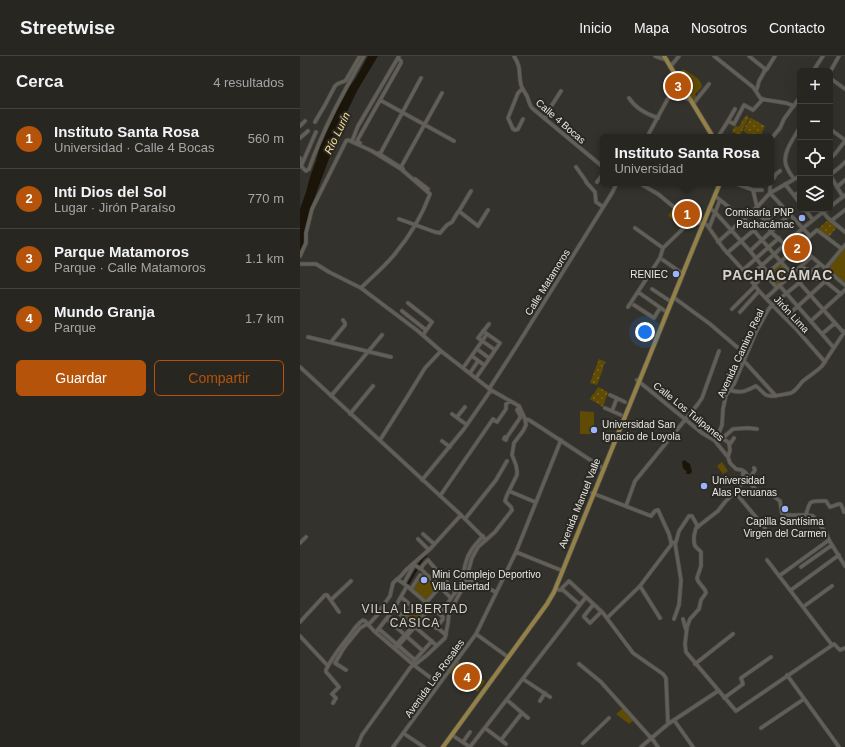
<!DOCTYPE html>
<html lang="es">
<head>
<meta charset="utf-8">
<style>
  :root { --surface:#272621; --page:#2f2e2a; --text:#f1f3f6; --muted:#a4a5a5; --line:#43433f; --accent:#b45309 }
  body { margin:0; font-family:Arial,sans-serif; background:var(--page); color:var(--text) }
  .controls { position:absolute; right:12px; top:12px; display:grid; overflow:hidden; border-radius:6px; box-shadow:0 4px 16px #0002 }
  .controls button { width:36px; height:36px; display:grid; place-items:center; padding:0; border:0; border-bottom:1px solid var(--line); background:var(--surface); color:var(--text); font:20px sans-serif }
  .you { position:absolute; left:345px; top:276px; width:14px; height:14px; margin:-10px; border:3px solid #fff; border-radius:50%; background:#1a73e8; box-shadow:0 0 0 6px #1a73e833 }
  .badge { display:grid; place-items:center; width:26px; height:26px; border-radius:50%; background:var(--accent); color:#fff; font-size:13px; font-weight:700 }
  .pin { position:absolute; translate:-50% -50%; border:2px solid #fff; box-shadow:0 1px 4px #0006 }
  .popup { position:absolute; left:300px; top:78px; width:174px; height:52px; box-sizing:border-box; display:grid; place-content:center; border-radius:6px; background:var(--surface); filter:drop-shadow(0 1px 3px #0005); font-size:13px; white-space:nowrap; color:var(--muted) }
  .popup b { font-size:15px; color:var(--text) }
  .popup::after { content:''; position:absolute; left:50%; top:100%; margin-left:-8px; border:8px solid transparent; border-top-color:var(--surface) }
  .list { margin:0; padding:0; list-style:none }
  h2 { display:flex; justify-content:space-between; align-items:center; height:52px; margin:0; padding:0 16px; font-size:17px }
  h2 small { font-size:13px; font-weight:400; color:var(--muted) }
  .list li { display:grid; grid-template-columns:26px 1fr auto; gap:12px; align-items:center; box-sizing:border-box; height:60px; padding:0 16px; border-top:1px solid var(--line) }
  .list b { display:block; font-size:15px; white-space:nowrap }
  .list p { margin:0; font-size:13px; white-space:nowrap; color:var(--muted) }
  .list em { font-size:13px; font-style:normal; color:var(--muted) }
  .actions { display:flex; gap:8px; padding:12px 16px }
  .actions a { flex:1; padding:9px 0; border:1px solid var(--accent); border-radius:6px; text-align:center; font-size:14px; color:var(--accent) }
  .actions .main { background:var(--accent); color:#fff }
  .icon { flex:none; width:22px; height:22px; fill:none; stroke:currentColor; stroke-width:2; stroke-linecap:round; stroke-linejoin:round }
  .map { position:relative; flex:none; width:545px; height:691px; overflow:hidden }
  header { display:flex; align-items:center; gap:24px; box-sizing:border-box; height:56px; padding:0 20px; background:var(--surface); border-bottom:1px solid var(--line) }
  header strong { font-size:19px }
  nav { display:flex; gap:22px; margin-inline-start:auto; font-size:14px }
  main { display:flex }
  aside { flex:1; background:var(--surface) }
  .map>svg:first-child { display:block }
  .grass { fill:url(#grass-dots) }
  .garden { fill:#604b04 }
  .water { fill:#1a1508 }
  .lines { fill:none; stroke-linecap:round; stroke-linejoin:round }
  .canal { stroke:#1a1508; stroke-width:2 }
  .minor-casing { stroke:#51504a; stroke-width:4.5 }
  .major-casing { stroke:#51504a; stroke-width:5.5 }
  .minor { stroke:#625f59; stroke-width:3 }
  .major { stroke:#948148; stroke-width:4 }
  .poi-dot { fill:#9cb4fd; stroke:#2a2822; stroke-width:1.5 }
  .labels { text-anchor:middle; stroke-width:4; stroke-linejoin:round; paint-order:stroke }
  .street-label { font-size:10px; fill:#e9e8e4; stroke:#2a2822 }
  .poi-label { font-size:10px; fill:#e9e8e4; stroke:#2a2822; text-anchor:start }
  .water-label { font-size:11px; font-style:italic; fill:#fbe29d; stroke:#2a2822 }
  .quarter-label { font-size:12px; letter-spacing:1px; fill:#d5d2ca; stroke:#2a2822 }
  .district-label { font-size:14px; font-weight:bold; letter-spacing:1px; fill:#d5d2ca; stroke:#2a2822 }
</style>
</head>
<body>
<header>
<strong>Streetwise</strong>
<nav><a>Inicio</a><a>Mapa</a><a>Nosotros</a><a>Contacto</a></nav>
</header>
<main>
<aside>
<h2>Cerca<small>4 resultados</small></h2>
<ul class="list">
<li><span class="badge">1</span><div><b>Instituto Santa Rosa</b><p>Universidad · Calle 4 Bocas</p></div><em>560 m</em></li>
<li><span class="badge">2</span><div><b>Inti Dios del Sol</b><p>Lugar · Jirón Paraíso</p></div><em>770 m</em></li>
<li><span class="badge">3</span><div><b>Parque Matamoros</b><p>Parque · Calle Matamoros</p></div><em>1.1 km</em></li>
<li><span class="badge">4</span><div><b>Mundo Granja</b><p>Parque</p></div><em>1.7 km</em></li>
</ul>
<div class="actions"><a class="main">Guardar</a><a>Compartir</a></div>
</aside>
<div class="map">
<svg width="545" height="691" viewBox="0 0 545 691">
  <defs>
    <pattern id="grass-dots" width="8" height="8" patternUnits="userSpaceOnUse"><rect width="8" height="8" fill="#604b04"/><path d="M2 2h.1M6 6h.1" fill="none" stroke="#776528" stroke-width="1.8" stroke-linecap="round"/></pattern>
  </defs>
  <rect width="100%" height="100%" fill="#34322c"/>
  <path class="grass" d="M378,25L389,43L372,36Z
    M447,59L449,62L440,79L432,76L435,70L439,71L444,62Z
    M451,62L465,70L460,81H453L443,75L450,62Z
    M528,164L537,171L529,181L518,173Z
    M480,209L482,210L489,218L478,229H477L468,220Z
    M299,303L306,306L303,310V313L297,329L290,327Z
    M298,331L308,336L303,351L290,343L293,338H294Z
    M112,553L121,560L113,568L105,561Z
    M157,605L185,625L177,636L149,616Z"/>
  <path class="garden" d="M383,13C390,18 401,21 402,31L395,38L397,42L393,46L378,21Z
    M373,152L380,157L374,164L368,160Z
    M544,191L545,192V226L529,213L528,211Z
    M280,355L294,356V378H280Z
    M422,406L428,415L423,418L417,410Z
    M123,517L138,531L126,545L112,533Z
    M323,652L334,664L329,668L316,658Z"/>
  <path class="water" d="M68,0H78L57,35L45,60L11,151L4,188L0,196V153L6,136L10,121L16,105L19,93L35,57L50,30L56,22Z
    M384,404L390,408L392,416L390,418H386L387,416L383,412L382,406Z"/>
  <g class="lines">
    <path class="canal" d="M107,530L123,502L126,500"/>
    <defs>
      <path id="minor" d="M214,0C222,13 218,16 221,29C222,33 225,36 227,40C229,45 229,48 232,52L303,111
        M355,0L360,2L364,3
        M414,0L453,31L461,43L486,47L494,50
        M449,0L465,13C464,18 461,21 459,25C458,29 458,31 456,35
        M370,11L379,0
        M465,15L467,13L475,0
        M513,15L523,0
        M530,16L539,0
        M530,22L545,33
        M222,33L218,37L208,62L213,73L215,74L218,73L223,63
        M371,36L390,44
        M329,42C336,53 346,58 358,62
        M80,44L154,85
        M393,48L409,28
        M245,63L252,49L261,35
        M428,65L435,53
        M15,66L25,49L35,30C38,26 43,27 46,24L60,0
        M0,70L5,65
        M530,73L545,84
        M347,81L378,24
        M418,81L428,65L434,68L444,49L453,54L463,43
        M428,81V80
        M0,82L8,75
        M471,83L480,72L484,63L500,41
        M52,85L58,70L99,0
        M60,87L57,85L101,7V5L98,2
        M471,91V99
        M78,97L103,113
        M80,98L121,22
        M0,102V106L2,108L16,76
        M530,103L535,98L545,85
        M0,109L6,115L9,113C23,73 43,37 64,0
        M101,111L142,37
        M276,111L286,125V126L295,136L296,146L303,151
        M530,119L543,141
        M530,119L540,111L545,106
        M115,123L128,133
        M494,123C491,119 488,115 486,109C482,97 494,82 500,71
        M471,125L474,122L476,118L480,115
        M297,126L303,118
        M339,127L358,138L391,165L405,168L407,169L423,192L443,214L459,235L478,255L497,274L525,306
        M434,127L453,134H462
        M470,127V137
        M485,128L500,147
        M537,131L545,124
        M453,134L457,151L461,159L465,166L467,170L473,178L480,184L492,196
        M470,137L510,180
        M494,139L500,136
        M415,140L444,163L474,198L544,277
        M530,151L545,139
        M409,152L415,156L450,195L468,217
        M505,153L513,164
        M159,155L171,135
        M523,156L528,162L545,176
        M99,163L135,176L140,177L147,169L152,166L158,156H160L178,170L188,154
        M531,165L545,154
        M335,172L363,192
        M409,172L420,144
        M418,186L458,150L470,137L500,120
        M499,190L545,229
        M450,195L490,158
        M427,197L454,174L483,151
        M0,200L6,187V177L12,153L46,85L48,84L72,95L101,113L130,138C122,160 109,181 94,199C84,211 72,221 61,232
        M363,204L383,218
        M0,208H16L29,216L61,232L118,275L141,295L159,309L191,334L219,350L225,363L226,369L223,375L214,387L212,399L216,409L217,415V419L207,439L205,445L211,451L212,454L195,476L178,491L172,502L166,523L160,537L149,557L148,567L145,582L127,599L117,607L114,608L110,612L62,679L57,691
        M520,208L499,227L472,249L468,254L456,276L434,328L426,339L423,353L422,369L418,379L420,381L428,386L429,388L430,394L428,401L430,407L436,413L442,414L445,416L448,420L449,426L456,434L469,436L473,440L480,445L482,458C493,461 502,457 513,460L526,477L529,484L545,510
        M501,210C504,214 508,212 511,216
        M525,213L545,189
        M443,214L479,182
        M510,217L515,222L526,226L541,238
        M466,219L477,232
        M449,221L503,172L527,153
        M454,229L517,174L542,193
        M479,229L522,278L534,292
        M352,233L370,245
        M338,236L365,255
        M373,241L410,268L437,291
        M466,242L511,201
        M108,247L132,266L123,279
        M334,249L354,262L360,252
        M328,251L360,202L363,192L391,165
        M432,253L455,230
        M102,255L126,274
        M440,256L459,235
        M485,262L532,219
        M511,265L545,234
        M189,268L178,282L195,294
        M522,278L535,267
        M8,281L91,301
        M31,286L45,269V267L43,264
        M177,293L189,302
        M172,300L184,309
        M444,305L476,340
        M0,311L161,459L186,484
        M163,312L187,278
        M170,317L178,305
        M176,322L200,287L183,275
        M337,324L402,377L414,384L428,401
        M189,333L218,288L312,137L317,127
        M430,334C436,336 442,337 447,334C451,333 453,331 456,330C460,333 462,336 466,339C472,342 484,338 491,337C497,334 499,329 503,325C509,320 516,316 522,310L545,275
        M310,339L325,346
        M31,340L82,279
        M305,352L321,359
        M312,355L317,342
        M50,358L73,330
        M152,358L167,369
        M157,361L165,351
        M225,363L229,364L240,371L304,413
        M207,381L206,384L204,383L205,381H207L220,362V359L217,354L219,351
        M421,381L425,380L433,373L448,372L457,373
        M80,384L106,343L125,312L141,295
        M142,385L150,391
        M430,388L434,382
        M443,415V422L442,427L435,436L425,446L418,455L396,472L394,480V486L395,490L401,496V510L397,522L398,525L405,534L406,537L401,544L399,553L390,563L387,571L385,588L386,596L436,655L534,588L540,594L545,592
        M122,424L164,373L191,334
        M448,425L455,414L454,412
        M209,435L235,446
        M435,436L465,472
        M292,437L351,460L355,455L358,454L369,478L371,486L375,487L376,486L379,475L389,460H392L398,471
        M140,440L193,363L197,366L206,353V348L210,345
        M326,450L335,425L398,348L402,342L419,295
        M506,459C510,443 510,445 526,445L530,451C541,448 540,444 544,456
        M165,463L196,424L207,405
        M123,478L134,488
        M118,483L129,494
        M0,487L6,481
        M216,496L263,515
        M467,504L532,589
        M113,508L121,513L151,542
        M501,511L532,489
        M121,513L123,509L128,504L155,536
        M479,520L529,484
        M97,523L107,530L143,561V563L136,572
        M166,523L196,536
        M104,527L114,509
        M340,530L360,562
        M256,532L259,534H263L280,549
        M111,533L120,519
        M262,533V532L269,525L303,557L333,597L363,618L366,622L368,668
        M491,534L539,499
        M101,541L146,579
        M30,543L39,556
        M293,549L284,560V561L290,567L301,556
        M503,551L532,530
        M94,553L136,589
        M80,554L90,540L93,527L95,525L101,520L106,514L131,492L161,459
        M118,556L145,525
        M140,558C145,552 149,545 154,538C155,536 157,535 158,533C163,525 163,515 166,506C168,496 176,488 183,480
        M104,561L112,552
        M307,562L340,530L371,489V486
        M87,563L123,595
        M374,563L379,549L381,524L375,487
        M383,563L386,574
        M0,566L25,539H27L30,543H32L51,525
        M68,569L81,555
        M79,573L115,604
        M77,575L94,553L107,530
        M176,578L208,601
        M0,580L28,610
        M95,590L122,560
        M97,591L124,561
        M114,605L132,585
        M279,608L301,626L351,682
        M395,608L433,578
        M46,614L35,607L42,595L46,589L60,572L67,568
        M487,619L539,691
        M223,623L250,641
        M424,642L443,628L441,622L471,601
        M207,644L228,662
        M240,645L245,637
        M33,647L36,642L32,638L39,631L28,618L26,616V614C32,601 41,590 50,579C54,573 57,568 63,564L65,565L74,575L115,610L139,628
        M374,664L393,691
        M185,672L206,688
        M461,672L504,643
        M103,677L124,691
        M152,679L170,691L286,541
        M351,681L358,691
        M201,684L222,657
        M163,686L170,676
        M283,687L309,662
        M93,691L176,578L216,496L261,384
        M341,691L368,668L418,635"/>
      <path id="major" d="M364,0L413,81
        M143,691L247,548L254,536L392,195L420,127"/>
    </defs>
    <use href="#minor" class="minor-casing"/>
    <use href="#major" class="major-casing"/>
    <use href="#minor" class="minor"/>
    <use href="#major" class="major"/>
  </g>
  <g class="poi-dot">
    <circle cx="502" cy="162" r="4"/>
    <circle cx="376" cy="218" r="4"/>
    <circle cx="294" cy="374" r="4"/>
    <circle cx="404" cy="430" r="4"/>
    <circle cx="485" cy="453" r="4"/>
    <circle cx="124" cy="524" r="4"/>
  </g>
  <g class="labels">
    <g class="street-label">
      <text transform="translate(261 65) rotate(41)" y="4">Calle 4 Bocas</text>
      <text transform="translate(247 226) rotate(-58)" y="4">Calle Matamoros</text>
      <text transform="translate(492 258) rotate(47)" y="4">Jirón Lima</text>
      <text transform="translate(440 297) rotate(-65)" y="4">Avenida Camino Real</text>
      <text transform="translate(389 355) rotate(39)" y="4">Calle Los Tulipanes</text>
      <text transform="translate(279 447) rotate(-68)" y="4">Avenida Manuel Valle</text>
      <text transform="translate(134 622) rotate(-54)" y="4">Avenida Los Rosales</text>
    </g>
    <g class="poi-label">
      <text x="494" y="160" text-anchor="end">Comisaría PNP<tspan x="494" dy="12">Pachacámac</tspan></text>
      <text x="368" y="222" text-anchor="end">RENIEC</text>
      <text x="302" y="372">Universidad San<tspan x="302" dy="12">Ignacio de Loyola</tspan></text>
      <text x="412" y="428">Universidad<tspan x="412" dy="12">Alas Peruanas</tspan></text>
      <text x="485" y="469" text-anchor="middle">Capilla Santísima<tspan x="485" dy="12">Virgen del Carmen</tspan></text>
      <text x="132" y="522">Mini Complejo Deportivo<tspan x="132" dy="12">Villa Libertad</tspan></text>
    </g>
    <g class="water-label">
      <text transform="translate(37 77) rotate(-64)" y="4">Río Lurín</text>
    </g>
    <g class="quarter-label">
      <text x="115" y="557">VILLA LIBERTAD<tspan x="115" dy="14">CASICA</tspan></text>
    </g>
    <g class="district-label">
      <text x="478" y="224">PACHACÁMAC</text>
    </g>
  </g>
</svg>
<div class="controls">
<button>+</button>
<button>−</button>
<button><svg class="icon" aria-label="locate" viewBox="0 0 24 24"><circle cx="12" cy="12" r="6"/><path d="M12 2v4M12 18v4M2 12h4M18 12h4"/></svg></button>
<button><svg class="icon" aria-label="layers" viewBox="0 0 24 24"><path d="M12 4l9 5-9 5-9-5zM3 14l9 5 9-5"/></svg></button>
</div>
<div class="you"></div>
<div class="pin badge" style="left:387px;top:158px">1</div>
<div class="popup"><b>Instituto Santa Rosa</b>Universidad</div>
<div class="pin badge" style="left:497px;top:192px">2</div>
<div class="pin badge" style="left:378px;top:30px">3</div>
<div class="pin badge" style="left:167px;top:621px">4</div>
</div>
</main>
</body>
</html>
